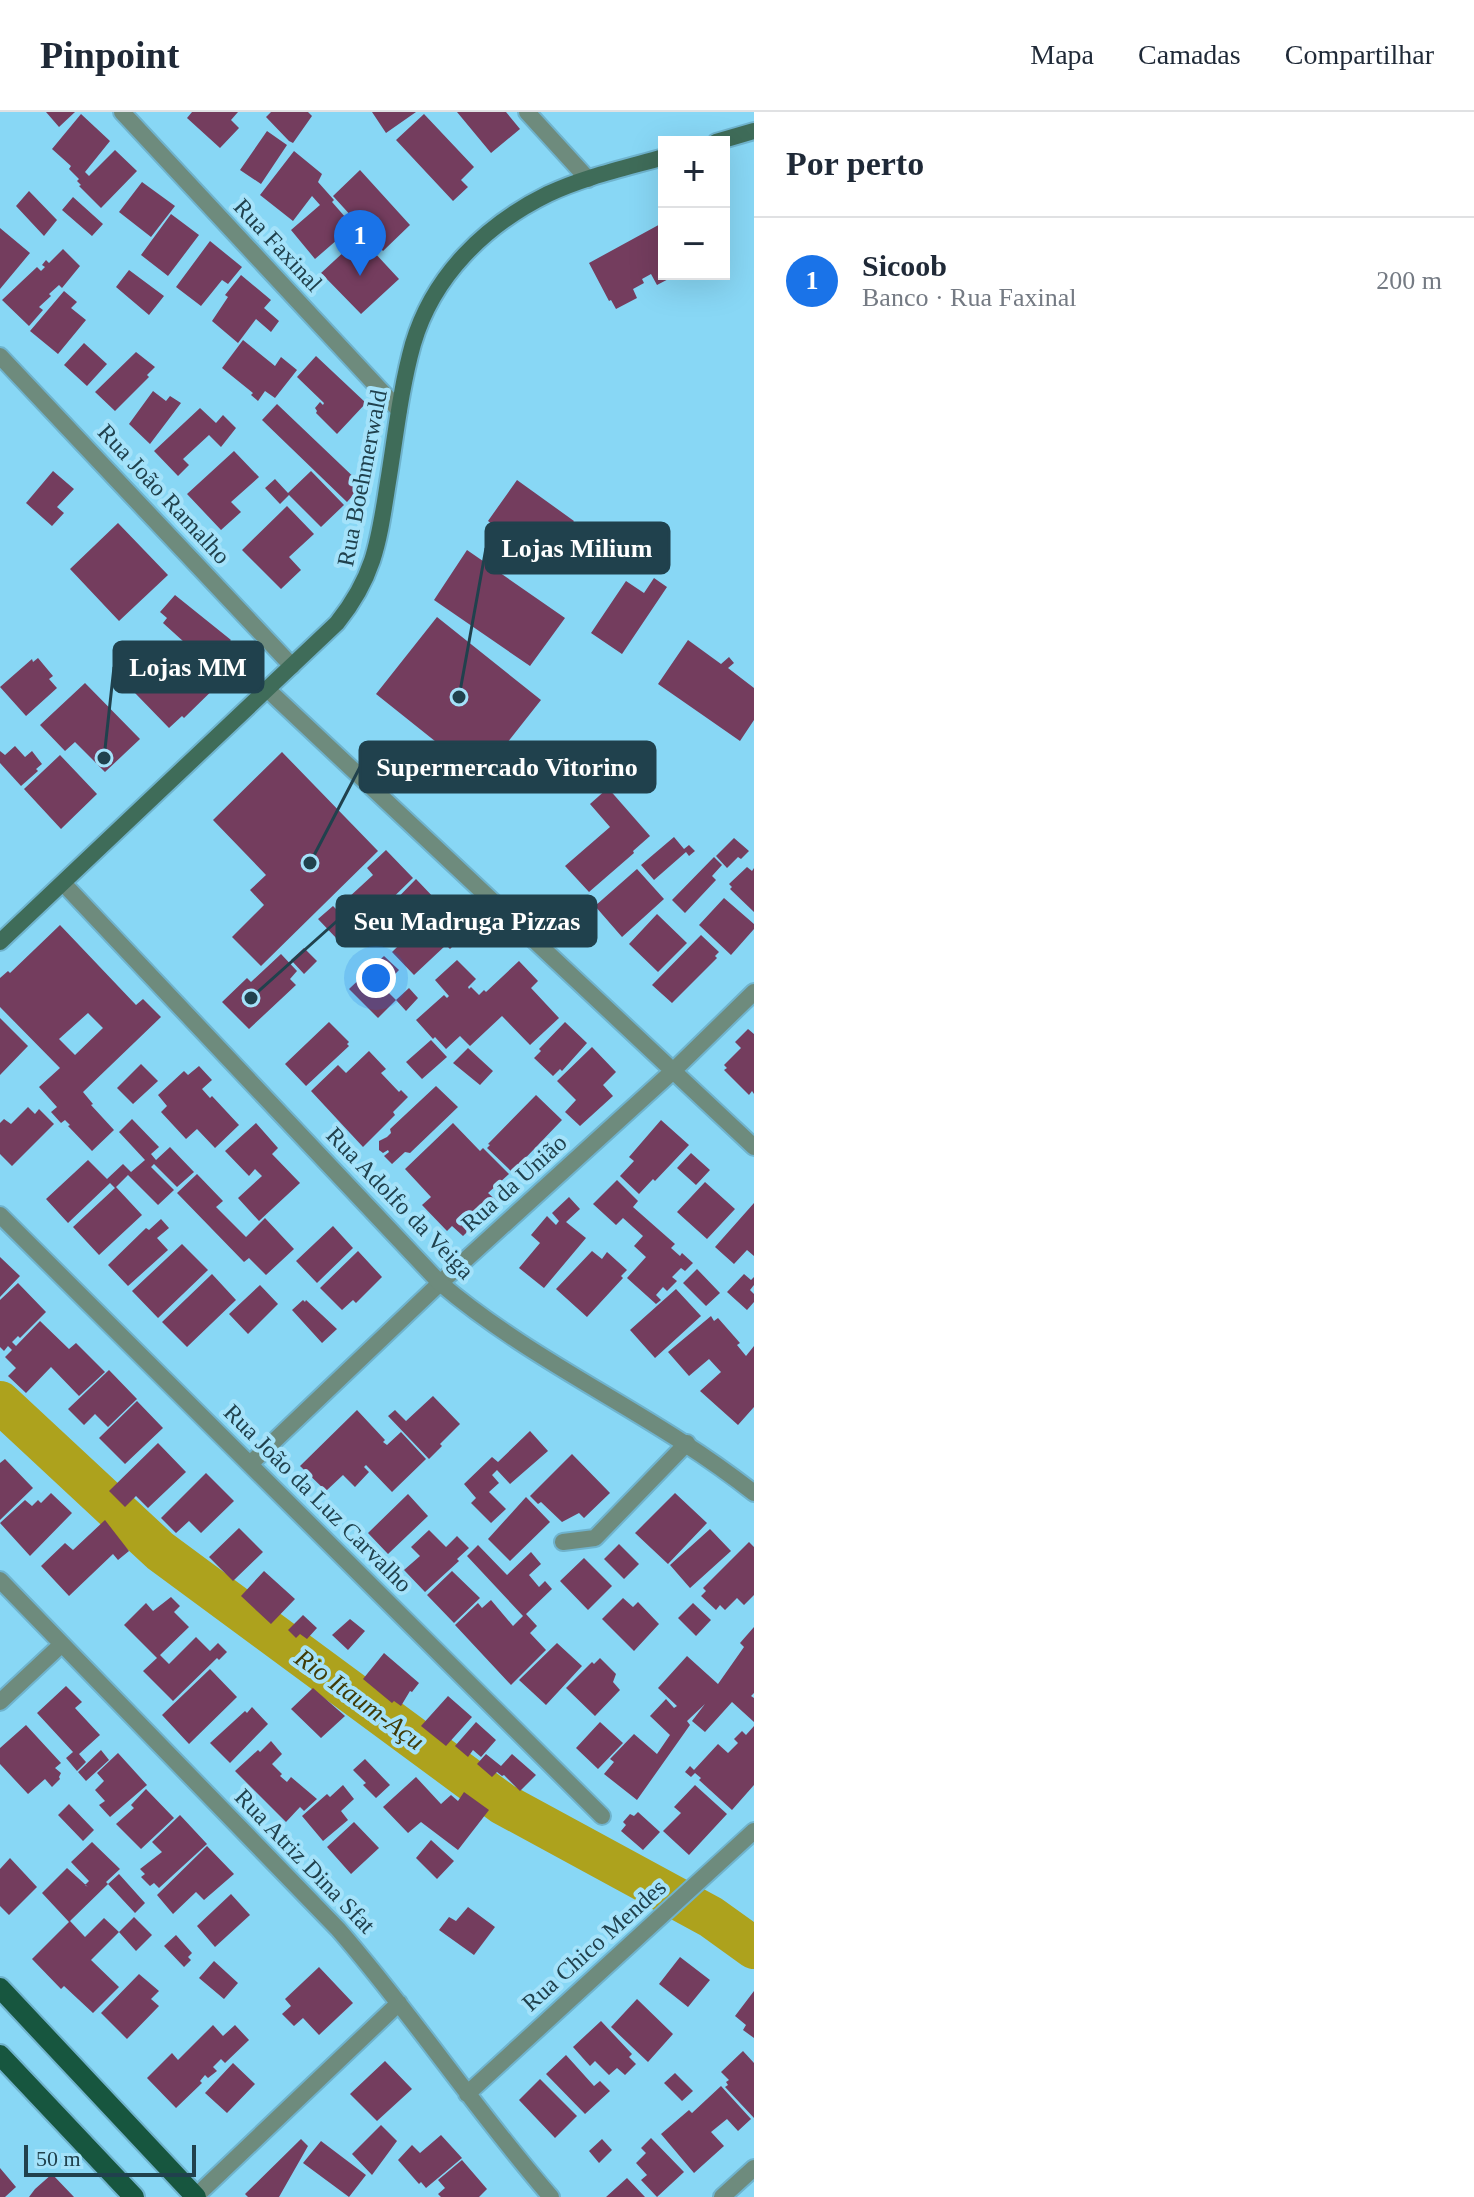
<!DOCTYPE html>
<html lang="pt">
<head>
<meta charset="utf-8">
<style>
  :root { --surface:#fff; --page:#f2f2f3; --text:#1f2937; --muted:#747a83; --line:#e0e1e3; --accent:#1a73e8 }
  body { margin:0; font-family:Georgia,serif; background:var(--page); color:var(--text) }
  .controls { position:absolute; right:24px; top:24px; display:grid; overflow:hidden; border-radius:0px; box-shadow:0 8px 32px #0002 }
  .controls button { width:72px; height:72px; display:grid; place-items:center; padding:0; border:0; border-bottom:2px solid var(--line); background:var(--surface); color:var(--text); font:40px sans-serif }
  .scale { position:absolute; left:24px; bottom:20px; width:172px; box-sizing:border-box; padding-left:8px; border:4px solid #20414d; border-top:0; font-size:22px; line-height:28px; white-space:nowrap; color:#20414d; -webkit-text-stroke:6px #a4e2fa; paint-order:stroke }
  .you { position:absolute; left:376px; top:866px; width:28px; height:28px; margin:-20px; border:6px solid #fff; border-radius:50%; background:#1a73e8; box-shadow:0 0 0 12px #1a73e833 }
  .badge { display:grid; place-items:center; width:52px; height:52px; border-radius:50%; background:var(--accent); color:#fff; font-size:26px; font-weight:700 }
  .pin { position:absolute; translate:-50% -66px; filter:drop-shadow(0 2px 4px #0008) }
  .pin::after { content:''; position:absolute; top:42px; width:28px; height:24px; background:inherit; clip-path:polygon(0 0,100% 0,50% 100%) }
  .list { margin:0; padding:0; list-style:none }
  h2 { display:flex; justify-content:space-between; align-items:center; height:104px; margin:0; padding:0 32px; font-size:34px }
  h2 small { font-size:26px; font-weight:400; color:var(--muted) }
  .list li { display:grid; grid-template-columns:52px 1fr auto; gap:24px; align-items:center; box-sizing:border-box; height:128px; padding:0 32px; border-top:2px solid var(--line) }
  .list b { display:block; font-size:30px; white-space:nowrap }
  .list p { margin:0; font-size:26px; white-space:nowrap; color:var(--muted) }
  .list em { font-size:26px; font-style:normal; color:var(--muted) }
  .map { position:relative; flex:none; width:754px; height:2085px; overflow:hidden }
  header { display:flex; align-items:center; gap:48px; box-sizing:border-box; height:112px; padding:0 40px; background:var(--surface); border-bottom:2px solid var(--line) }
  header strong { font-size:38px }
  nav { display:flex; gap:44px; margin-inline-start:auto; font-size:28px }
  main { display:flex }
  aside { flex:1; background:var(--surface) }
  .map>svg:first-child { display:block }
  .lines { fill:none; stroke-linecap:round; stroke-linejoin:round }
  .river { stroke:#ada21d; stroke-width:42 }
  .building { fill:#743d5e; fill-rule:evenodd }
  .minor-casing { stroke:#6fb3cd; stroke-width:20 }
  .tertiary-casing { stroke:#6fb3cd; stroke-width:20 }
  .secondary-casing { stroke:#6fb3cd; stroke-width:20 }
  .primary-casing { stroke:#6fb3cd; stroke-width:24 }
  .minor { stroke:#6e8b7d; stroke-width:16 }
  .tertiary { stroke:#6e8b7d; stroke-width:16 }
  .secondary { stroke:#3f6c59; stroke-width:16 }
  .primary { stroke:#17563f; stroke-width:20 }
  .labels { text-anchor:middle; stroke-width:8; stroke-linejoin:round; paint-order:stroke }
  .street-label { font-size:24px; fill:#20414d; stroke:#a4e2fa }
  .water-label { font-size:26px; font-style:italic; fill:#403b07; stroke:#a4e2fa }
  .leader { fill:none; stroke:#20414d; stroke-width:3 }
  .callout-dot { fill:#20414d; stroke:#a4e2fa; stroke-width:3 }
  .callout { fill:#20414d; stroke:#20414d; stroke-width:3 }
  .callout-label { font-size:26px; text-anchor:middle; font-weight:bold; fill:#fff }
</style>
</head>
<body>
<header>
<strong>Pinpoint</strong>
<nav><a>Mapa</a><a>Camadas</a><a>Compartilhar</a></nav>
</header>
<main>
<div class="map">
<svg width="754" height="2085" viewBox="0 0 754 2085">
  <rect width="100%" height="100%" fill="#88d7f5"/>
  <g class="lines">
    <path class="river" d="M0,1290L160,1439L503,1692L711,1805L754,1836"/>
  </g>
  <path class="building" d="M46,0H75L59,15Z
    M192,0H238L231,8L239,16L220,36L187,6Z
    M271,0H308L312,4L293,31L289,29L266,5Z
    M372,0H416L386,21Z
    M457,0H506L520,17L491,41Z
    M81,2L110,29L85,60L89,64L115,38L137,59L101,96L79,74L81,73L77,69L79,67L69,57L71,54L52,37Z
    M424,2L474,55L461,68L468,75L453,89L396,28Z
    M267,19L287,33L261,72L240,58Z
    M294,39L322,62L318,70L334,88L332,90L353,114L315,147L291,118L320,93L312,84L293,109L260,83Z
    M360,58L410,113L383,139L333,84Z
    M142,70L175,94L151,125L119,100Z
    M29,79L57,108L44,124L16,94Z
    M73,85L103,112L92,124L62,98Z
    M171,102L199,123L168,164L141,143Z
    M664,110V162H678L657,173L651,162L642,167L644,171L633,177L637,186L616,197L611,188L609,189L589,151Z
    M0,116L30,141L0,177Z
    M360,125L399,167L361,202L321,161Z
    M210,129L242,155L228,172L222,168L201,194L176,175Z
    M63,137L80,154L62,176L59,173L49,182L51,184L39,195L43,198L29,214L2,188L37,155L41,159L45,155L42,153L46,148L49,151Z
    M129,158L164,184L149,203L116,175Z
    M241,163L271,188L264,196L279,209L271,220L256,207L238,231L212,209L228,185L225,183Z
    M64,179L77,190L71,196L86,208L58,242L30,219Z
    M243,228L275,254L281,245L297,258L275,286L265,279L258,289L251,283L253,281L222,256Z
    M84,231L107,252L87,274L64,253Z
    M136,240L155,255L147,263L149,265L115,299L95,280Z
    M316,244L366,291L337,322L316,301L317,299L315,296L320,290L323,293L324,291L297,265Z
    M153,279L166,289L170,284L181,291L150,332L129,312Z
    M277,292L362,373L347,390L262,308Z
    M200,296L216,311L223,303L236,316L221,335L209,323L183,347L189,353L178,364L154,339Z
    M234,339L259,365L231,390L241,400L221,418L187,382Z
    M53,359L74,377L57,395L64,401L52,414L26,391Z
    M311,359L344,393L321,415L289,383L280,392L265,376L275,367L288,381Z
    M517,368L574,409L543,454L529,445L531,441L488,409Z
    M287,394L314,422L289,445L301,458L281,477L242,438Z
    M118,411L168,463L119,509L70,457Z
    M467,438L565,506L530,554L434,488Z
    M654,466L667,475L622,542L591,521L626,469L644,481Z
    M175,483L231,528L228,531L251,551L235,568L229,562L184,606L182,604L169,616L135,581L156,561L148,553L174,529L189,545L195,540L163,511L167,506L160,500Z
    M437,505L541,588L480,665L376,582Z
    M688,528L721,552L729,545L734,551L728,556L754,576V608L740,629L658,572Z
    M38,546L53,564L49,567L57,576L26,604L0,575L32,547L33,550Z
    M85,571L140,627L105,660L75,630L65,639L40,613Z
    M15,634L25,645L32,639L42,652L36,657L38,659L21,674L0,651V639L5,643Z
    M282,640L378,739L261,854L232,825L264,793L250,778L266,763L213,708Z
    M60,643L97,682L61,717L24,677Z
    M608,676L650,724L633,739L634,741L589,780L565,754L610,715L590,692Z
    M674,725L684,737L689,733L695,739L689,744L686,740L654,768L641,753Z
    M734,726L749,739L741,747L738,745L727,756L716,744Z
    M386,738L413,766L370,808L348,786L373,763L367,756Z
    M714,745L722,753L712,764L716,768L685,801L672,788Z
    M747,755L752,759L754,756V800L730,777L732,775L729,772Z
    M637,757L664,787L622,825L595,794Z
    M416,767L437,789L404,822L383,801Z
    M724,786L754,812V817L731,843L699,813Z
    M441,792L468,819L450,837L446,833L414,863L392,840Z
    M333,794L352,813L338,828L318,807Z
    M657,802L687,831L658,860L629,832Z
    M60,813L136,893L143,887L161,905L83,980L93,992L91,993L114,1018L92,1039L68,1014L70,1013L65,1008L61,1011L51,1000L57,995L39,975L60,956L0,895V866L8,859L10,861ZM88,901L103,916L75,943L59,927Z
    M701,823L719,840L715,844L717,846L672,891L652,873Z
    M304,836L317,849L304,862L291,848Z
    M281,842L297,859L290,867L296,873L249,917L222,890L247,866L251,870Z
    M384,844L399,858L383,875L396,888L409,876L418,886L406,899L396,888L378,906L349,877Z
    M457,848L476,867L468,875L469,877L471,875L479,883L484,878L486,880L519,849L538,869L531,876L559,906L530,933L502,904L470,934L460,924L446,937L435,925L433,927L416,908L444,883L447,886L449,884L435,868Z
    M0,906L28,934L0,963Z
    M329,910L349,930L347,932L349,934L306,974L285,952Z
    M565,910L587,931L562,959L560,957L553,964L534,946L541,939L539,937Z
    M748,917L754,922V982L752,979L749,983L724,958L727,956L724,953L741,936L735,930Z
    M431,928L447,945L422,967L406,950Z
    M592,935L616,960L603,973L613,984L580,1014L565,1000L576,988L557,969Z
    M468,936L493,959L480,973L453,951Z
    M369,939L386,957L381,961L399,980L401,978L408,985L393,1000L395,1003L363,1035L311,979L338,953L346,961Z
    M141,952L158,969L133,992L117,976Z
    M199,954L212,968L202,977L210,986L212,984L239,1013L215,1036L197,1017L186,1027L161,1000L167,994L158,983L184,959L188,963Z
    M436,974L458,995L410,1041L405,1040L392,1052L384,1044L389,1040L388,1038L383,1041L379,1038V1029L387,1025L391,1021L390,1017Z
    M536,983L562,1008L512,1060L487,1036L490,1033L488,1032Z
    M28,995L35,1002L39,997L54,1012L12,1054L0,1042V1011L4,1007L11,1012Z
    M132,1007L159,1035L151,1042L156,1048L170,1035L194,1060L177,1075L154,1052L151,1055L174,1078L158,1093L128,1063L116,1075L142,1103L99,1143L73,1115L115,1076L110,1071L68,1111L46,1087L88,1048L107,1067L123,1052L131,1060L145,1048L119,1020Z
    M661,1008L689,1033L655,1069L653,1067L639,1082L620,1064L634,1049L629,1045Z
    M256,1011L278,1036L272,1042L300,1071L259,1109L238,1086L262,1064L255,1057L249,1064L225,1039Z
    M453,1011L480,1039L483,1036L509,1062L488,1081L498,1090L463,1124L452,1114L447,1119L422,1093L431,1085L405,1057Z
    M691,1041L710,1058L696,1073L677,1056Z
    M197,1062L223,1089L216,1095L246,1125L265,1106L294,1137L266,1163L249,1146L244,1150L177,1081Z
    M617,1068L638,1089L633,1095L675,1132L671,1136L680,1144L682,1141L693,1151L685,1159L681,1156L672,1165L677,1169L667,1179L663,1175L656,1183L661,1188L656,1192L627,1166L646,1145L634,1134L643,1124L623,1106L616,1113L593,1092Z
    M705,1070L735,1097L707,1127L677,1100Z
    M569,1085L580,1097L566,1110L586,1126L544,1176L519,1156L540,1131L531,1123L547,1104L556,1113L559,1109L552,1101Z
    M754,1091V1144L747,1138L734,1152L715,1135Z
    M161,1107L169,1116L157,1126L168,1138L128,1174L108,1153L146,1116L149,1118Z
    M333,1114L353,1136L317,1171L296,1149Z
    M182,1132L208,1158L158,1206L132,1179Z
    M358,1139L382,1165L356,1191L353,1188L342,1198L320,1176Z
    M592,1139L602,1147L607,1140L627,1158L621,1164L623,1166L587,1205L556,1177Z
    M0,1145L20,1164L0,1185Z
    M697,1157L720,1181L706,1194L683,1171Z
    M212,1162L236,1188L187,1235L162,1210Z
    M744,1162L751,1168L754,1165V1173L750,1178L754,1182V1190L747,1198L727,1180Z
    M18,1171L46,1200L20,1226L18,1224L12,1230L16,1234L40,1209L69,1237L76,1231L105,1260L79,1284L51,1255L26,1281L8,1264L16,1256L5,1245L12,1238L8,1234L4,1239L0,1235V1188Z
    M260,1173L278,1192L248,1222L229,1202Z
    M676,1177L701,1204L655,1246L630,1218Z
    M303,1188L305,1190L306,1188L337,1217L322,1231L292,1198Z
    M711,1204L714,1209L718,1206L740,1231L737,1233L746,1244L754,1234V1295L738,1313L700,1279L721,1260L709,1247L689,1264L668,1240Z
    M109,1258L137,1287L108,1315L95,1302L84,1313L68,1297Z
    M433,1284L460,1312L440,1332L442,1334L429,1347L388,1304L395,1298L406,1309Z
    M137,1289L163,1316L125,1352L99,1326Z
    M357,1298L385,1328L383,1330L387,1333L401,1320L426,1347L392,1380L366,1353L364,1355L369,1360L355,1375L343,1363L326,1379L300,1354Z
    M530,1319L548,1339L510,1372L497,1358L492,1363L499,1371L489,1380L506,1397L491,1411L471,1391L476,1386L464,1372L492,1345L498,1350Z
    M158,1331L186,1360L148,1396L136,1384L125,1395L109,1379Z
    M572,1342L610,1381L584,1406L579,1401L562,1410L541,1390L538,1392L530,1384Z
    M5,1347L33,1376L0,1408V1351Z
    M206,1361L234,1389L201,1421L189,1409L176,1421L161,1406Z
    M51,1381L72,1401L30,1444L0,1411L25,1388L32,1394L38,1388L41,1391Z
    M675,1381L707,1411L668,1452L635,1421Z
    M408,1382L428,1404L388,1442L368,1421Z
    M526,1385L550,1410L510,1449L488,1427Z
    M105,1408L129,1439L118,1448L113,1442L69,1484L41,1454L65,1431L73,1438Z
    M239,1416L263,1440L233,1469L209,1445Z
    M710,1417L731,1439L690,1476L670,1453Z
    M429,1418L446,1435L457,1424L469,1436L457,1447L459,1449L425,1480L404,1458L420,1444L411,1435Z
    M749,1430L754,1435V1483L744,1493L737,1486L725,1498L720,1493L716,1498L701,1484L706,1479L703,1476Z
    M619,1432L639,1452L624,1467L604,1447Z
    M478,1433L507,1463L531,1440L541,1452L529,1463L539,1475L545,1469L552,1477L526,1502L537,1514L530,1521L546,1538L511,1573L455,1513L478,1491L482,1496L491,1488L513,1514L523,1504L467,1444Z
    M584,1446L612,1474L588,1498L560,1469Z
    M264,1459L295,1487L271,1512L241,1484Z
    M452,1459L480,1486L454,1511L427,1483Z
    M171,1485L180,1494L174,1500L189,1515L160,1543L169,1552L196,1525L210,1539L218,1531L227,1540L219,1548L217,1546L173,1589L143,1559L157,1546L124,1513L146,1491L153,1499Z
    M623,1486L633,1495L638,1490L659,1512L634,1539L602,1507Z
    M693,1491L711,1508L696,1524L678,1506Z
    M303,1503L317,1516L307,1527L300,1522L296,1526L288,1518Z
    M350,1507L365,1519L348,1538L332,1523Z
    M754,1515V1581L751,1584L754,1586V1610L732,1590L705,1620L692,1609L705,1592L687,1609L690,1613L637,1688L604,1662L614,1650L610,1647L634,1622L657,1642L670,1623L650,1604L666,1587L674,1596L677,1594L658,1576L687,1544L718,1572L744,1535L740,1531Z
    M557,1531L582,1554L546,1593L519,1568Z
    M384,1541L419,1571L412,1580L410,1579L401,1594L394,1589L392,1591L363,1567Z
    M600,1546L616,1562L613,1570L620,1578L595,1604L566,1576L592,1550L594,1552Z
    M210,1557L237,1585L189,1632L162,1603Z
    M66,1574L82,1590L75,1596L100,1623L79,1642L86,1650L77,1659L66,1646L73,1640L37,1601Z
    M313,1576L345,1604L321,1626L291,1597Z
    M448,1584L472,1605L446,1634L421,1614Z
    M252,1595L268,1612L230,1651L210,1631L245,1599L247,1601Z
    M476,1610L496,1628L481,1645L473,1638L468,1645L455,1634Z
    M600,1610L623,1631L598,1657L576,1636Z
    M26,1613L61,1651L55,1656L61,1661L59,1665L60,1667L52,1675L45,1667L28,1682L0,1652V1636Z
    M754,1614V1673L732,1698L699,1668L701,1666L695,1661L691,1665L685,1660L690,1654L694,1658L718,1632L728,1641L738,1631L734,1627L742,1619L746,1623Z
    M271,1629L282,1642L272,1652L282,1662L280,1664L287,1670L291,1665L317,1687L304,1699L300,1695L286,1710L235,1659L258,1638L260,1640Z
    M101,1638L109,1648L86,1669L78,1660Z
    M118,1641L147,1673L110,1705L99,1693L105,1689L95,1678L104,1669L97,1661Z
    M486,1642L501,1654L512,1642L536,1663L520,1679L504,1663L502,1664L497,1660L492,1665L477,1652Z
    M365,1647L390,1673L376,1686L363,1673L366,1671L353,1658Z
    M416,1665L441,1692L451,1683L458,1689L464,1680L489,1698L458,1738L421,1710L408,1721L383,1695Z
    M343,1673L354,1687L341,1699L348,1708L323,1729L302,1704L327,1682L330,1685Z
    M695,1673L727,1702L689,1743L663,1719L681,1701L674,1695Z
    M146,1677L174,1706L141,1737L116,1712L134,1696L131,1693Z
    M69,1692L94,1718L83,1729L58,1703Z
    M638,1700L660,1720L643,1738L621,1719L626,1713L623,1710L630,1702L634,1704Z
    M180,1703L207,1732L159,1776L154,1771L150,1774L141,1765L145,1762L140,1757L162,1740L152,1730Z
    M354,1710L379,1736L351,1762L327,1735Z
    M431,1728L454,1749L437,1767L416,1746Z
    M92,1730L120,1757L106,1770L108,1772L70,1809L85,1825L104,1806L119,1820L91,1848L119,1875L93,1901L64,1874L61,1877L32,1847L69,1810L42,1781L67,1756L88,1775L85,1773L89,1769L71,1750Z
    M207,1734L234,1762L204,1788L196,1780L173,1802L157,1783Z
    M10,1746L37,1775L9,1803L0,1794V1757Z
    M119,1762L145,1791L135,1801L108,1772Z
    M231,1782L250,1803L215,1835L197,1814Z
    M468,1795L495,1815L474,1843L439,1818L449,1805L456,1809Z
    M134,1805L152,1823L136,1839L119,1820Z
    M176,1823L192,1841L188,1845L191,1848L184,1855L164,1834Z
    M680,1845L710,1868L688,1895L659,1872Z
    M214,1849L238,1871L224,1887L199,1866Z
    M319,1855L353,1891L319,1923L303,1906L294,1914L282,1902L291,1894L285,1887Z
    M139,1862L159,1879L151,1887L159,1894L127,1927L101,1901Z
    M754,1879V1926L743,1918L746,1913L735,1904Z
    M637,1887L673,1922L648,1950L611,1915Z
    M601,1909L632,1942L629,1945L636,1952L625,1963L617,1956L609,1963L595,1949L590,1954L573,1935Z
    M213,1913L223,1924L235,1913L249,1928L225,1951L221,1947L213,1955L217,1959L208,1966L205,1963L200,1969L202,1971L176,1996L147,1966L172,1941L178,1948Z
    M743,1939L754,1951V2006L725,1975L728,1973L726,1970L729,1968L721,1960Z
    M566,1943L594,1974L600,1969L610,1979L585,2002L546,1962Z
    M385,1949L412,1977L377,2009L350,1982Z
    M233,1951L255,1972L227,2001L205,1981Z
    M675,1961L693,1979L682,1989L664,1971Z
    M540,1967L577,2004L555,2026L519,1988Z
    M721,1974L751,2007L738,2019L727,2007L711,2020L724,2034L694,2061L661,2022L689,1998L692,2001Z
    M381,2013L397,2029L372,2063L352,2042Z
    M441,2023L462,2046L426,2076L421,2070L419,2072L398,2048L412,2033L420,2041Z
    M651,2026L684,2060L657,2085L641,2068L647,2063L636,2051L646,2041L641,2036Z
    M301,2027L308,2034L279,2085H248L245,2082Z
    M602,2027L612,2038L599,2051L589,2039Z
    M321,2029L366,2063L349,2085L303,2051Z
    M462,2048L487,2077L479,2085H441L438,2082L445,2076L438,2068Z
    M0,2056L16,2075L5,2085H0Z
    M52,2062L74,2085H29L35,2077Z
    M627,2066L645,2085H606Z"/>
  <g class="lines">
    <defs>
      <path id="minor" d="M122,0L399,298
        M527,0L588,67
        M268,578L754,1035
        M0,1103L602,1704
        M250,1352L440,1171L673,959L754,880
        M563,1430L595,1426L687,1331
        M0,1468L338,1817C413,1903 476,1999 551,2085
        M0,1590L62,1532
        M467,1982L754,1719
        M195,2085L399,1891
        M722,2085L754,2056"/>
      <path id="tertiary" d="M0,244L292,554
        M63,771L440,1171C536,1253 655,1302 754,1381"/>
      <path id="secondary" d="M716,30L754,19
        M0,830L337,511C377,461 379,425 389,364C396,320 401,275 413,232C433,164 485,113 548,82C584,65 625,56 664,45"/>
      <path id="primary" d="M0,1876L196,2085
        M0,1943L134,2085"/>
    </defs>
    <use href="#minor" class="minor-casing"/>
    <use href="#tertiary" class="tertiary-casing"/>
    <use href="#secondary" class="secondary-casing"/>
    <use href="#primary" class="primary-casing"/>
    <use href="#minor" class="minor"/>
    <use href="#tertiary" class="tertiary"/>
    <use href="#secondary" class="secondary"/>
    <use href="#primary" class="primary"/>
  </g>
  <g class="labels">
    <g class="street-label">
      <text transform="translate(278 133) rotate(47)" y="8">Rua Faxinal</text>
      <text transform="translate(362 366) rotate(-79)" y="8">Rua Boehmerwald</text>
      <text transform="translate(164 382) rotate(47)" y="8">Rua João Ramalho</text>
      <text transform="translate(514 1071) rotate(-42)" y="8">Rua da União</text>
      <text transform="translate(400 1091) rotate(46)" y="8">Rua Adolfo da Veiga</text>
      <text transform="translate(318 1386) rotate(45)" y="8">Rua João da Luz Carvalho</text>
      <text transform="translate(305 1749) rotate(46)" y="8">Rua Atriz Dina Sfat</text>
      <text transform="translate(594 1833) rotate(-42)" y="8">Rua Chico Mendes</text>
    </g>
    <g class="water-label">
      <text transform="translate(360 1587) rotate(36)" y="9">Rio Itaum-Açu</text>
    </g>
  </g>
  <path class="leader" d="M459 585L486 436M104 646L114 555M310 751L360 655M251 886L337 809"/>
  <g class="callout-dot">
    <circle cx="459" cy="585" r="8"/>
    <circle cx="104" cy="646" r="8"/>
    <circle cx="310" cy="751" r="8"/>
    <circle cx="251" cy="886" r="8"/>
  </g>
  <g class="callout">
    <rect x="486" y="411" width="183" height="50" rx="8"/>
    <rect x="114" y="530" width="149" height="50" rx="8"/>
    <rect x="360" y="630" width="295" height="50" rx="8"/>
    <rect x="337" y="784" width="259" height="50" rx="8"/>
  </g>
  <g class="callout-label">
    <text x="577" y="445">Lojas Milium</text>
    <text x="188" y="564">Lojas MM</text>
    <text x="507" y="664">Supermercado Vitorino</text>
    <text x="467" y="818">Seu Madruga Pizzas</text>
  </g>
</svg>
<div class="controls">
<button>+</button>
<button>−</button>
</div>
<div class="scale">50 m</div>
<div class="you"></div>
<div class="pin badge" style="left:360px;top:164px">1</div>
</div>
<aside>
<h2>Por perto<small></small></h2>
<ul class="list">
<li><span class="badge">1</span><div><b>Sicoob</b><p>Banco · Rua Faxinal</p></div><em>200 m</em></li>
</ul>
</aside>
</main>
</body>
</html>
